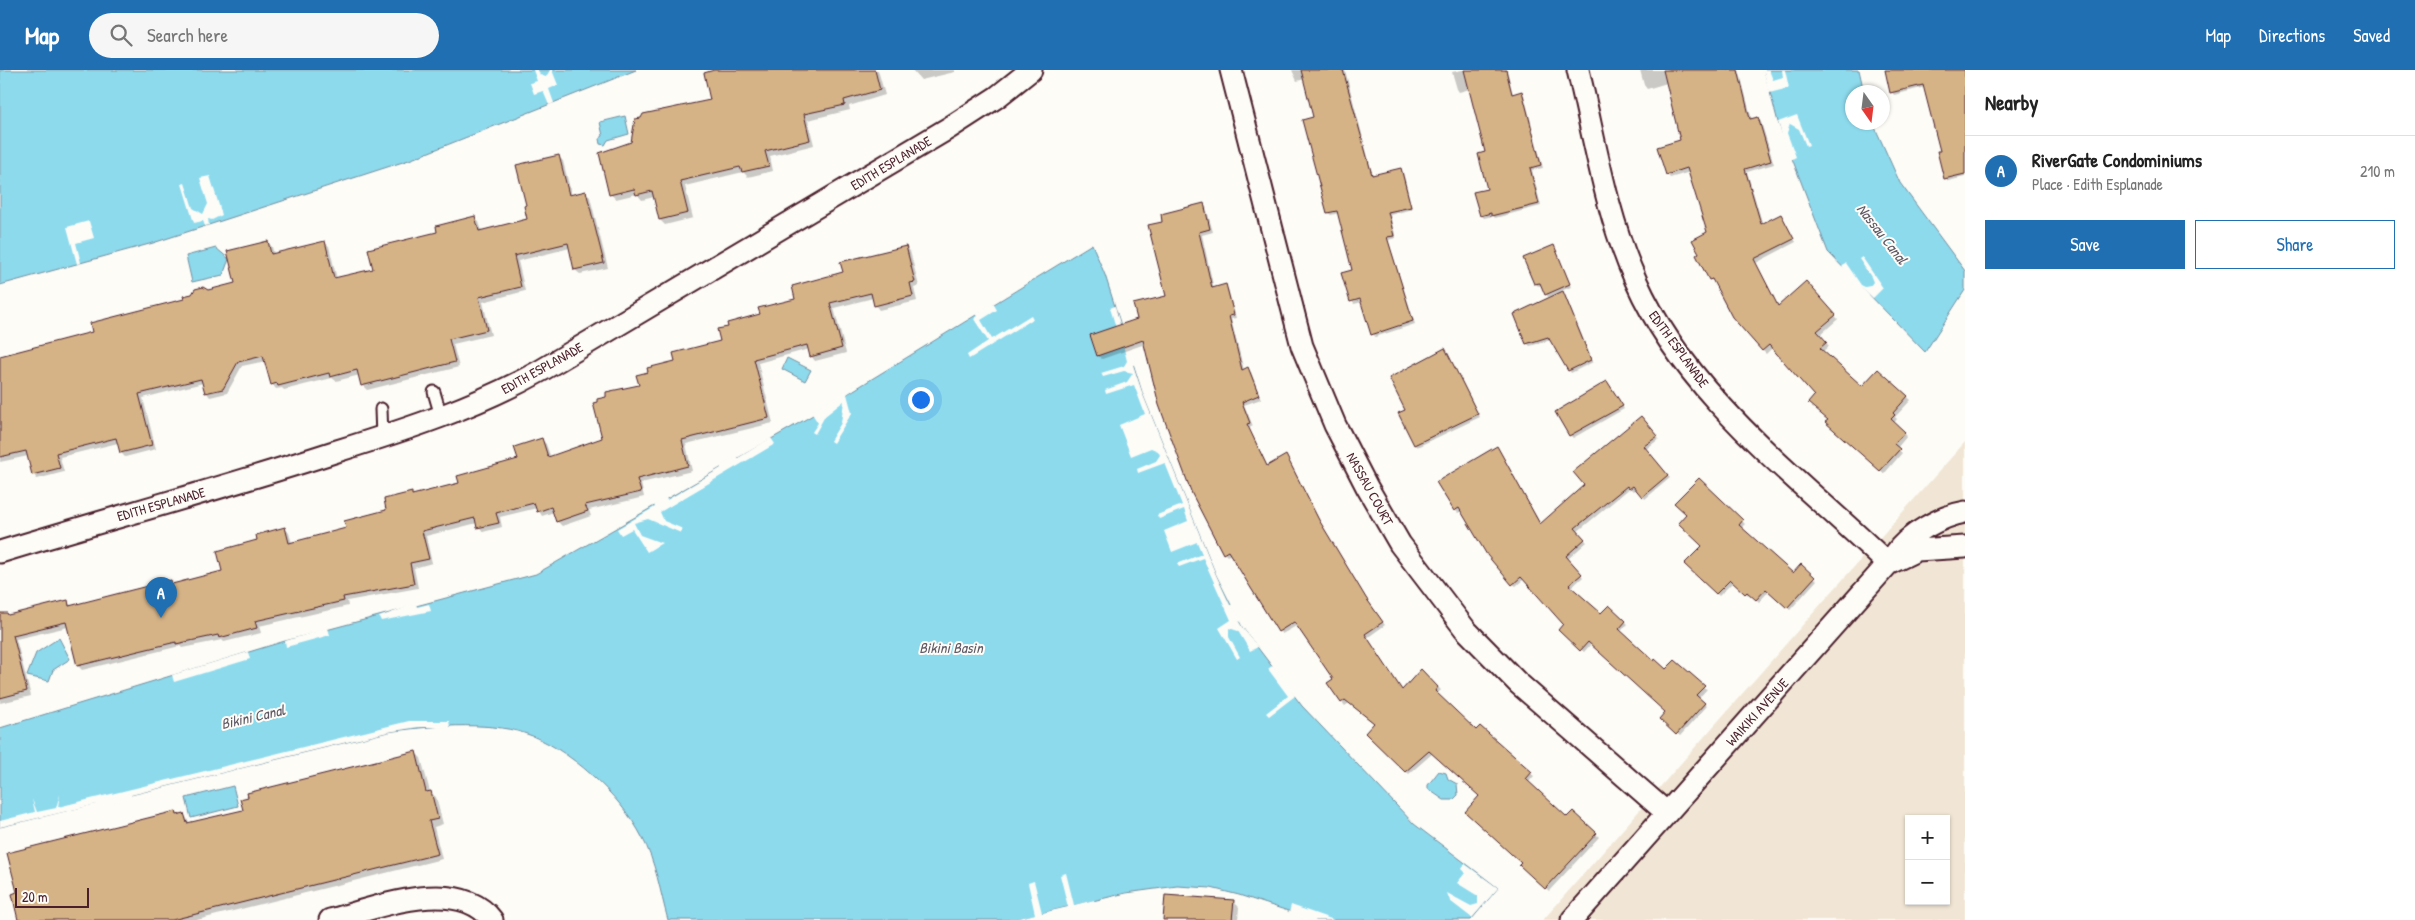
<!DOCTYPE html>
<html lang="en">
<head>
<meta charset="utf-8">
<style>
  :root { --surface:#fff; --page:#f6f6f6; --text:#222; --muted:#767676; --line:#e0e0e0; --accent:#1f6fb2 }
  body { margin:0; font-family:"Patrick Hand",sans-serif; background:var(--page); color:var(--text) }
  .controls { position:absolute; right:15px; bottom:15px; display:grid; overflow:hidden; border-radius:0px; box-shadow:0 1px 4px #0004 }
  .controls button { width:45px; height:45px; display:grid; place-items:center; padding:0; border:0; border-bottom:1px solid var(--line); background:var(--surface); color:var(--text); font:25px sans-serif }
  .compass { position:absolute; left:1845px; top:15px; width:45px; height:45px; border-radius:50%; background:var(--surface); box-shadow:0 1px 4px #0004; rotate:166deg }
  .scale { position:absolute; left:15px; bottom:12px; width:74px; box-sizing:border-box; padding-left:5px; border:2px solid #4a1f2b; border-top:0; font-size:14px; line-height:18px; white-space:nowrap; color:#4a1f2b; -webkit-text-stroke:4px #fdfcf7; paint-order:stroke }
  .you { position:absolute; left:920px; top:329px; width:18px; height:18px; margin:-12px; border:4px solid #fff; border-radius:50%; background:#1a73e8; box-shadow:0 0 0 8px #1a73e833 }
  .badge { display:grid; place-items:center; width:32px; height:32px; border-radius:50%; background:var(--accent); color:#fff; font-size:16px; font-weight:700 }
  .pin { position:absolute; translate:-50% -41px; filter:drop-shadow(0 1px 2px #0008) }
  .pin::after { content:''; position:absolute; top:26px; width:18px; height:15px; background:inherit; clip-path:polygon(0 0,100% 0,50% 100%) }
  .list { margin:0; padding:0; list-style:none }
  h2 { display:flex; justify-content:space-between; align-items:center; height:65px; margin:0; padding:0 20px; font-size:21px }
  h2 small { font-size:16px; font-weight:400; color:var(--muted) }
  .list li { display:grid; grid-template-columns:32px 1fr auto; gap:15px; align-items:center; box-sizing:border-box; height:70px; padding:0 20px; border-top:1px solid var(--line) }
  .list b { display:block; font-size:19px; white-space:nowrap }
  .list p { margin:0; font-size:16px; white-space:nowrap; color:var(--muted) }
  .list em { font-size:16px; font-style:normal; color:var(--muted) }
  .actions { display:flex; gap:10px; padding:15px 20px }
  .actions a { flex:1; padding:11px 0; border:1px solid var(--accent); border-radius:0px; text-align:center; font-size:18px; color:var(--accent) }
  .actions .main { background:var(--accent); color:#fff }
  .icon { flex:none; width:28px; height:28px; fill:none; stroke:currentColor; stroke-width:2; stroke-linecap:round; stroke-linejoin:round }
  .map { position:relative; flex:none; width:1965px; height:850px; overflow:hidden }
  header { display:flex; align-items:center; gap:30px; box-sizing:border-box; height:70px; padding:0 25px; background:var(--accent); color:#fff }
  header strong { font-size:24px }
  nav { display:flex; gap:28px; margin-inline-start:auto; font-size:18px }
  .search { width:350px; height:45px; background:var(--page); display:flex; align-items:center; gap:12px; box-sizing:border-box; padding:0 18px; border-radius:28px; color:var(--muted); font-size:19px }
  main { display:flex }
  aside { flex:1; background:var(--surface) }
  .map>svg:first-child { display:block }
  .built { fill:#f1e6d5; fill-rule:evenodd }
  .water { fill:#8ddaed; stroke:#728f9f }
  .pier { fill:#fdfcf7 }
  .shadow { fill:#0003 }
  .building { fill:#d5b387; stroke:#4a1f2b }
  .lines { fill:none; stroke-linecap:round; stroke-linejoin:round }
  .service-casing { stroke:#4a1f2b; stroke-width:15 }
  .minor-casing { stroke:#4a1f2b; stroke-width:25 }
  .service { stroke:#fdfcf7; stroke-width:11 }
  .minor { stroke:#fdfcf7; stroke-width:21 }
  .labels { text-anchor:middle; stroke-width:4; stroke-linejoin:round; paint-order:stroke }
  .street-label { font-size:14px; fill:#4a1f2b; stroke:#fdfcf7 }
  .water-label { font-size:15px; font-style:italic; fill:#5e5765; stroke:#fdfcf7 }
</style>
</head>
<body>
<header>
<strong>Map</strong>
<div class="search"><svg class="icon" aria-label="search" viewBox="0 0 24 24"><circle cx="10" cy="10" r="6"/><path d="M15 15l6 6"/></svg>Search here</div>
<nav><a>Map</a><a>Directions</a><a>Saved</a></nav>
</header>
<main>
<div class="map">
<svg width="1965" height="850" viewBox="0 0 1965 850">
  <rect width="100%" height="100%" fill="#fdfcf7"/>
  <filter id="ink" filterUnits="userSpaceOnUse"><feTurbulence type="fractalNoise" baseFrequency=".02" numOctaves="2"/><feDisplacementMap in="SourceGraphic" scale="10" xChannelSelector="R" yChannelSelector="G"/><feConvolveMatrix kernelMatrix="1 2 1 2 8 2 1 2 1" color-interpolation-filters="sRGB"/></filter>
  <g filter="url(#ink)">
    <path class="built" d="M1965,372V850H1543L1822,533ZM1909,749H1946V831H1909Z"/>
    <path class="water" d="M0,0H636L409,90L153,173L0,215Z
      M1764,0H1859L1864,22H1852V52L1873,53L1900,113L1965,201V220L1925,282L1828,182L1778,52Z
      M625,46L629,64L608,70L605,75L600,74L599,69L603,66L600,52Z
      M1092,174L1105,205L1143,325L1216,505L1242,557L1302,636L1414,754L1498,818L1471,850H1316L1239,825L1211,818L1177,816L1126,823L1013,850H668C660,822 656,792 642,767C621,726 568,677 524,663C488,651 425,656 388,662L0,757V658L285,571L536,504L813,345Z
      M216,178L229,189L223,205L192,212L186,186Z
      M787,288L811,300L805,311L782,299Z
      M59,568L70,589L53,600L49,611L27,606L36,583Z
      M1439,701L1446,703L1448,709L1457,714L1458,725L1453,730H1444L1428,719V715Z
      M233,716L238,736L191,748L186,728Z"/>
    <path class="pier" d="M533,0H538L540,5L546,7L550,0H552L558,15L549,19L554,33L549,35L543,21L534,24L530,13L537,11Z
      M1761,0H1769L1773,10L1783,7L1782,0H1785L1789,18L1769,23L1764,2Z
      M1797,45L1809,75L1806,76L1799,59L1790,54L1787,63L1796,87L1790,90L1778,52Z
      M210,106L222,145L212,150L208,149L209,155L205,156L203,151L194,153L182,114L185,113L193,138L203,144L208,134L200,108Z
      M89,151L94,168L76,173L81,193L77,194L67,157Z
      M1862,187L1883,218L1873,228L1857,213L1855,215L1842,197L1846,193L1861,215L1865,217L1870,216L1873,212L1871,207L1859,189Z
      M993,233L997,240L981,250L992,269L1031,245L1033,249L969,289L967,285L988,271L974,249L978,246L976,244Z
      M1115,236L1126,276L1129,275L1136,294L1133,295L1143,325L1216,505L1230,535H1232L1241,551L1239,552L1242,557L1258,577L1250,581L1238,561L1229,558V567L1240,587L1237,589L1219,558L1231,550L1203,488L1179,497L1177,494L1202,484L1197,472L1172,482L1164,461L1188,451L1184,439L1159,449L1157,445L1182,435L1165,393L1138,403L1137,399L1156,391L1160,385L1158,381L1151,378L1131,386L1119,355L1145,344L1134,315L1106,324L1105,320L1127,312L1133,303L1124,301L1103,307L1101,303L1124,296L1127,291L1122,271L1112,273L1114,280L1097,286L1090,265L1118,264L1110,238Z
      M856,315L857,317L847,324L852,343L833,373L830,371L841,353L844,331L825,346L815,364L812,362L818,353L811,342Z
      M771,368L775,374L660,442L664,451L683,459L681,463L648,449L634,453L640,465L662,473L647,482L632,459L621,465L617,459L655,437L654,435L666,428L667,430L721,398V396L737,386L738,388Z
      M416,534L417,537L429,534L431,541L381,551L379,547Z
      M328,558L330,565L286,577L285,571Z
      M248,582L250,589L174,612L172,605Z
      M1272,596L1276,600L1278,599L1295,626L1269,646L1266,643L1288,626L1268,599Z
      M409,651H449L450,657H418L388,662L131,725V728L98,736L97,734L0,757V751L35,742L32,729L37,742L56,738L60,724L58,737Z
      M1465,794L1498,818L1472,848L1450,831L1447,823L1471,836L1478,834V826L1457,813L1465,803L1461,799Z
      M1066,803L1074,835L1094,830L1095,832L1023,850H1012L1035,844L1028,813L1034,811L1042,843L1068,837L1060,805Z
      M1291,835L1334,850H1308L1289,843Z"/>
    <path class="shadow" d="M717,0H878L885,25L849,36L850,40L808,50L814,75L770,86L773,101L748,107L743,102L685,116L693,148L665,155L660,150L654,127L642,130L637,124L616,129L610,124L632,72L712,31Z
      M912,0H955V2L921,10Z
      M1292,0H1345L1373,106L1400,99L1403,102L1412,139L1390,145L1396,168L1388,170L1415,254L1375,267L1362,232L1354,234L1352,231L1353,201L1339,143L1331,145L1328,143L1314,48L1305,9L1297,11Z
      M1462,0H1507L1513,25L1521,23L1524,25L1543,98L1532,100L1541,136L1495,148L1493,146L1484,148L1481,145L1488,120L1487,83L1470,19L1459,22L1457,19L1452,2Z
      M1640,0H1739L1752,50L1758,48L1761,52L1774,94L1747,102L1763,155L1781,145L1796,172L1756,193L1779,237L1809,216L1838,249L1820,265L1829,276L1822,282L1862,318L1878,300L1911,330L1895,347L1897,349L1894,353L1907,366L1897,378L1902,383L1884,404L1827,352L1829,350L1816,326L1773,277L1766,284L1763,281L1733,247L1715,212L1710,209L1701,184L1708,163L1690,102L1670,108L1667,104L1682,71L1667,13L1647,19L1644,15Z
      M1887,0H1965V107L1948,111L1946,108L1942,82L1925,17L1894,25L1892,22Z
      M558,86L563,91L572,126L586,122L590,127L608,198L580,204L575,200L570,178L518,191L525,221L483,232L491,265L453,274L459,297L367,320L362,315L360,305L336,311L332,308L284,320L282,318L276,319L272,314L266,291L242,296L227,323L210,327L206,322L203,313L143,328L156,379L125,387L121,383L118,373L60,387L64,402L37,409L33,404L28,386L0,392V318L93,263L207,221L236,214L268,172L272,177L274,184L324,172L329,176L337,209L374,199L439,163L475,148L479,152L482,161L528,150Z
      M1203,134L1206,137L1213,162L1202,165L1214,219L1225,216L1228,219L1236,248L1231,249L1244,300L1247,299L1251,302L1261,329L1244,335L1253,356L1249,358L1268,397L1288,390L1322,455L1369,533L1385,555L1367,568L1402,621L1421,601L1441,620L1437,624L1476,662L1534,706L1528,713L1567,749L1573,743L1599,767L1549,821L1521,795L1523,793L1481,727L1433,683L1409,704L1366,663L1375,654L1349,633L1345,636L1342,632L1329,613L1334,609L1298,555L1282,564L1279,561L1231,484L1227,486L1224,483L1145,274L1102,289L1098,286L1092,266L1139,250L1167,226L1164,152Z
      M906,177L910,181L919,216L914,218L917,231L879,240L875,235L873,228L834,238L846,283L815,291L811,286L809,279L758,293L773,353L686,374L692,401L641,413L644,427L589,440L591,446L562,456L557,451L554,442L542,446L537,438L500,447L502,457L483,462L477,453L426,466L432,493L414,498L418,518L347,531L348,536L259,556L261,563L224,572L222,570L182,578L180,576L82,600L78,596L68,557L16,569L31,626L0,633V566L67,532L72,536L171,511L174,514L223,502L259,471L285,458L289,463L292,473L348,459L388,441L411,423L414,426L461,414L520,390L541,369L546,374L551,388L604,369L640,316L676,292L722,272L729,257L797,230L844,203Z
      M1553,177L1571,217L1561,221L1565,225L1593,292L1571,303L1551,270L1530,276L1527,273L1556,226V224L1548,227L1542,215L1538,216L1536,214Z
      M1445,279L1480,347L1417,377L1415,375L1406,340L1421,294L1420,291Z
      M1609,315L1624,339L1573,368L1570,365Z
      M1644,350L1659,369L1646,379L1670,408L1645,429L1636,418L1633,421L1630,418L1577,462L1587,472L1568,489L1583,507L1571,518L1601,545L1609,536L1628,554L1620,562L1654,592L1666,601L1707,619L1698,629L1707,636L1680,666L1661,649L1667,642L1591,574L1584,582L1559,560L1565,554L1524,509L1516,516L1513,514L1462,441L1458,443L1455,440L1438,412L1499,380L1541,455L1586,416Z
      M1699,409L1745,454L1741,458L1793,505L1801,496L1817,510L1790,540L1769,521L1759,532L1750,523L1748,525L1733,512L1719,526L1686,494L1704,476L1687,444Z
      M415,682L421,688L430,722L436,727L443,754L434,757L442,789L197,850H20L176,742L179,745L184,744L190,754L244,740Z
      M1233,831L1239,837L1238,850H1165Z"/>
    <path class="building" d="M714,0H875L880,20L844,30L845,35L804,44L810,70L765,81L769,96L742,102L740,97L680,111L688,143L659,150L652,121L636,125L634,119L609,125L599,83L631,72L635,49L641,48L643,44L710,30L704,3Z
      M1301,0H1343L1372,105L1401,98L1411,137L1388,142L1394,166L1387,167L1413,251L1371,265L1360,229L1350,232L1341,203L1352,200L1337,141L1327,143L1302,50L1313,47Z
      M1464,0H1506L1512,24L1522,21L1541,95L1530,98L1539,134L1491,146V143L1480,146L1473,122L1487,119L1478,84L1485,82Z
      M1663,0H1738L1750,49L1758,47L1771,91L1745,99L1761,154L1781,144L1794,169L1754,189L1778,236L1806,211L1836,245L1817,261L1827,272L1820,278L1862,316L1878,299L1908,326L1893,343L1895,345L1891,349L1905,362L1894,374L1900,379L1880,401L1825,352L1828,350L1808,333L1814,326L1769,275L1762,281L1732,247L1712,209L1709,210L1696,185L1699,183L1692,170L1707,162L1687,98L1666,105L1657,77L1680,70Z
      M1885,0H1965V104L1944,109L1937,81H1940L1923,15L1890,23Z
      M559,85L569,125L586,121L604,193L574,200L568,173L514,186L521,217L479,227L487,260L449,269L455,292L361,316L357,300L330,307L329,303L278,316L277,313L271,315L263,286L238,292L223,319L205,323L201,309L139,324L152,375L120,383L116,368L56,383L60,398L32,405L26,381L0,387V286L92,262L90,253L184,229L183,226L192,224L195,219L203,217L208,220L235,213L227,181L268,171L271,184L325,171L334,208L373,199L368,179L437,162L436,156L475,146L479,161L527,149L524,136L526,135L516,95Z
      M1204,133L1210,159L1199,162L1212,218L1226,214L1234,245L1229,246L1242,300L1248,297L1259,325L1242,332L1250,353L1247,354L1267,396L1286,385L1319,450L1366,528L1383,552L1365,564L1402,620L1421,599L1438,617L1435,621L1476,660L1480,656L1532,702L1526,709L1567,747L1573,741L1597,763L1545,819L1519,795L1521,793L1465,742L1479,726L1429,681L1405,702L1365,663L1374,653L1345,630L1341,633L1327,613L1333,609L1294,552L1278,562L1228,481L1223,484L1192,424L1159,335L1143,270L1097,286L1090,265L1137,249L1133,234L1166,226L1148,155L1162,152L1161,144Z
      M1554,175L1570,214L1545,225L1540,213L1534,214L1523,188Z
      M906,176L915,212L910,213L913,226L874,236L871,223L830,233L842,278L810,287L807,275L754,289L769,348L682,370L688,396L637,409L641,422L585,435L588,441L556,452L551,437L537,442L534,433L496,443L499,453L477,458L475,448L422,461L429,489L410,493L414,514L343,527L344,531L255,551L257,558L219,568L218,565L176,574V572L77,596L66,552L13,565L27,621L0,628V543H7L8,545L68,530L69,536L171,510L172,514L222,501L217,481L257,470L256,465L285,457L289,473L346,458L344,451L386,440L384,429L412,422V425L459,413L457,406L518,389L514,377L542,368L548,387L602,368L593,333L597,332V329L606,327V322L639,315L636,305L648,302L647,298L675,291L673,283L720,271L717,259L728,257L727,253L760,244L758,238L795,229L792,216L843,202L840,192Z
      M1563,221L1591,290L1568,301L1548,267L1526,274L1514,244Z
      M1445,278L1478,344L1414,375L1398,343L1405,340L1389,308Z
      M1607,311L1623,336L1569,366L1555,342Z
      M1641,346L1658,366L1644,376L1668,405L1642,427L1633,416L1629,419L1627,416L1575,458L1585,469L1566,486L1582,504L1569,515L1601,543L1609,535L1626,551L1619,559L1654,591L1655,589L1666,599L1675,590L1705,616L1696,625L1705,633L1676,665L1659,649L1665,642L1588,572L1580,581L1558,560L1563,554L1521,507L1512,515L1487,485L1459,438L1454,441L1436,412L1497,376L1540,454L1584,415L1573,402Z
      M1699,408L1743,450L1739,455L1793,503L1801,494L1815,507L1787,538L1766,519L1756,530L1747,522L1745,524L1730,510L1716,524L1684,494L1702,476L1678,453L1686,444L1674,433Z
      M416,681L426,722L431,721L438,749L429,751L438,784L172,850H18L12,824L17,822L7,783L176,741L177,745L184,743L187,753L243,740L240,729L248,727L247,723Z
      M1165,825L1234,830L1232,850H1163Z"/>
    <g class="lines">
      <defs>
        <path id="service" d="M434,322L441,346
          M381,339L382,367"/>
        <path id="minor" d="M1231,0L1302,276L1335,355L1367,417L1400,474L1465,559L1518,613L1667,743
          M1578,0C1595,70 1606,145 1636,211C1688,328 1798,407 1888,494
          M0,482C111,448 224,418 334,382C405,360 477,337 542,300L949,58L997,27L1031,0
          M1895,484C1908,464 1942,446 1965,442
          M330,850C376,838 458,805 492,850
          M1572,850L1888,494L1917,480L1965,477"/>
      </defs>
      <use href="#service" class="service-casing"/>
      <use href="#minor" class="minor-casing"/>
      <use href="#service" class="service"/>
      <use href="#minor" class="minor"/>
    </g>
  </g>
  <g class="labels">
    <g class="street-label">
      <text transform="translate(891 93) rotate(-31)" y="5">EDITH ESPLANADE</text>
      <text transform="translate(1679 279) rotate(54)" y="5">EDITH ESPLANADE</text>
      <text transform="translate(542 298) rotate(-29)" y="5">EDITH ESPLANADE</text>
      <text transform="translate(1370 419) rotate(61)" y="5">NASSAU COURT</text>
      <text transform="translate(161 434) rotate(-16)" y="5">EDITH ESPLANADE</text>
      <text transform="translate(1757 642) rotate(-48)" y="5">WAIKIKI AVENUE</text>
    </g>
    <g class="water-label">
      <text transform="translate(1882 164) rotate(52)" y="5">Nassau Canal</text>
      <text x="951" y="583">Bikini Basin</text>
      <text transform="translate(253 647) rotate(-13)" y="5">Bikini Canal</text>
    </g>
  </g>
</svg>
<div class="controls">
<button>+</button>
<button>−</button>
</div>
<svg class="compass" viewBox="-18 -18 36 36"><path d="M0-13l5 13h-10z" fill="#e53935"/><path d="M0 13l5-13h-10z" fill="#767676"/></svg>
<div class="scale">20 m</div>
<div class="you"></div>
<div class="pin badge" style="left:161px;top:548px">A</div>
</div>
<aside>
<h2>Nearby<small></small></h2>
<ul class="list">
<li><span class="badge">A</span><div><b>RiverGate Condominiums</b><p>Place · Edith Esplanade</p></div><em>210 m</em></li>
</ul>
<div class="actions"><a class="main">Save</a><a>Share</a></div>
</aside>
</main>
</body>
</html>
